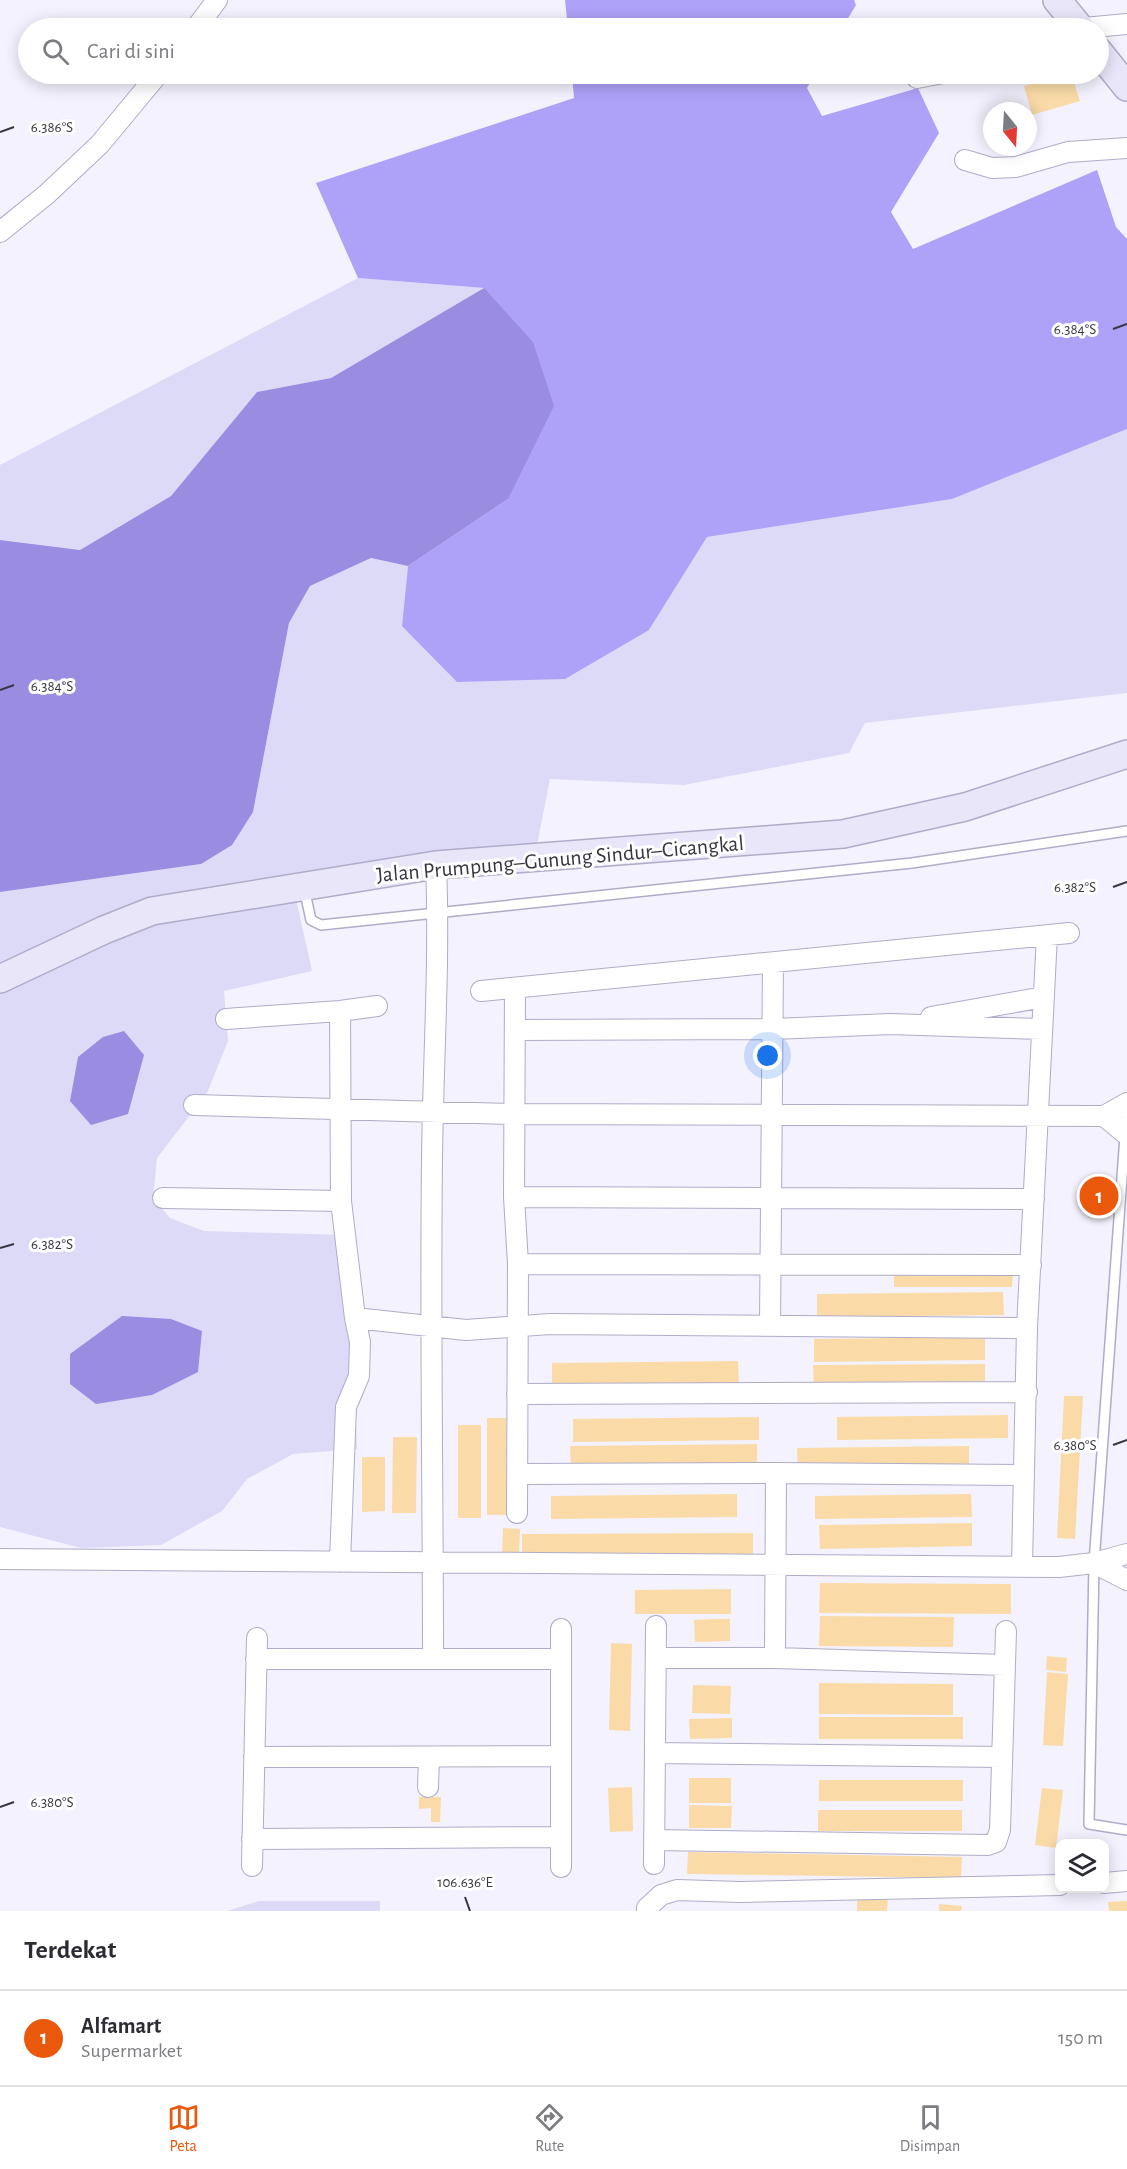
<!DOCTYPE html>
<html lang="id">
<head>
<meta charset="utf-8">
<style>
  :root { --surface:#fff; --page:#f2f2f3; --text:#2b2b33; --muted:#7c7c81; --line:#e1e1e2; --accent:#ea580c }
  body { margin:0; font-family:"Alegreya Sans",sans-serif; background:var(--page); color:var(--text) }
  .controls { position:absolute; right:18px; bottom:18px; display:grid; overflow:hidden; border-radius:12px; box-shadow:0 3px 15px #0003 }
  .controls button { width:54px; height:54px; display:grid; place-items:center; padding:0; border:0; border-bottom:2px solid var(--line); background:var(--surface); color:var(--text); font:30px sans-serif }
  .compass { position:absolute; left:983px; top:102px; width:54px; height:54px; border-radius:50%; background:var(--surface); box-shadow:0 3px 15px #0003; rotate:162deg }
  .you { position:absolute; left:768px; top:1056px; width:21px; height:21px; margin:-15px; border:4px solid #fff; border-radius:50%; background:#1a73e8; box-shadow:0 0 0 9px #1a73e833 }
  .badge { display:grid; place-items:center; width:39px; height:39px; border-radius:50%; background:var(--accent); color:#fff; font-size:20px; font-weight:700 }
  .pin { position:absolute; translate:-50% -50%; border:3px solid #fff; box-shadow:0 2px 6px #0006 }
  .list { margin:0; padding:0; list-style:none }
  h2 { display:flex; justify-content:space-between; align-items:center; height:78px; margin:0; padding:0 24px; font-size:26px }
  h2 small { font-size:20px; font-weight:400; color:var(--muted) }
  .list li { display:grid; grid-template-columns:39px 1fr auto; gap:18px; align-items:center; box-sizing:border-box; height:96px; padding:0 24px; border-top:2px solid var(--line) }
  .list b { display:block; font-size:22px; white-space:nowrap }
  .list p { margin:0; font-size:20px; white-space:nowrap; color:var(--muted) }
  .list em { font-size:20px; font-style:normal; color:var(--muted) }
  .icon { flex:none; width:33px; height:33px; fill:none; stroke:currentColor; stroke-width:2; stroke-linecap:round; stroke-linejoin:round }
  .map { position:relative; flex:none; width:1127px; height:1911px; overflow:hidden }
  .search { position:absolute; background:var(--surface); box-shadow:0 3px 15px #0003; left:18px; right:18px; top:18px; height:66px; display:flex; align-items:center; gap:15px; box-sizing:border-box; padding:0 21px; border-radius:33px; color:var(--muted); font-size:22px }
  .sheet { height:174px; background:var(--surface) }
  nav { display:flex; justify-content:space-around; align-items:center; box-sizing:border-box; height:84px; border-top:2px solid var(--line); background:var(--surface); font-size:16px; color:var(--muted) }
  nav a { display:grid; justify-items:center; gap:3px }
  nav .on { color:var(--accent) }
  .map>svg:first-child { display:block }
  .green { fill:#dddaf7 }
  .forest { fill:#aea1f8 }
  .water { fill:#998ce1 }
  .building { fill:#fadba8 }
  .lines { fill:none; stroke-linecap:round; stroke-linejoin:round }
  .service-casing { stroke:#aeacc8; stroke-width:12 }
  .minor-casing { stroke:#aeacc8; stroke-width:22 }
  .secondary-casing { stroke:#aeacc8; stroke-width:30 }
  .service { stroke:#fff; stroke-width:9 }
  .minor { stroke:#fff; stroke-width:20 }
  .secondary { stroke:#e9e6fa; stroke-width:27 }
  .ticks { fill:none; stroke:#373642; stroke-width:2 }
  .labels { text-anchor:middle; stroke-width:6; stroke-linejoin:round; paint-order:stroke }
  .street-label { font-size:22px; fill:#373642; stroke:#fff }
  .ticks-label { font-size:15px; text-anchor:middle; fill:#373642; stroke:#fff; stroke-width:6; stroke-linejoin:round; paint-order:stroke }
</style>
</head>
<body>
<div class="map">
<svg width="1127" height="1911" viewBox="0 0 1127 1911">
  <rect width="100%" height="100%" fill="#f3f2fe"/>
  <path class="green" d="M358,278L484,288L331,378L257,392L171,496L80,550L0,540V465Z
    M1127,429V693L865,723L849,753L684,785L550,779L535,855L292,881L312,971L224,991L228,1041L207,1093L157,1158L153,1198L170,1218L204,1231L348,1235L357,1449L293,1454L247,1479L222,1511L161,1545L81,1548L0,1527V892L201,864L253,812L289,623L310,586L371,558L408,566L402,626L649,630L707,537L952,499Z
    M259,1901H380V1911H227Z"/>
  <path class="forest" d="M565,0H854L856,5L842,28H568Z
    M572,74H815L807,88L822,116L918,88L939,133L891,212L913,249L1097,170L1116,227L1127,239V429L952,499L707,537L649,630L565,679L457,682L402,626L408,566L508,499L484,288L358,278L316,183L574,98Z"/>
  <path class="water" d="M484,288L533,342L554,406L508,499L408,566L371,558L310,586L289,623L253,812L232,845L201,864L0,892V540L80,550L171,496L257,392L331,378Z
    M124,1031L144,1055L128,1114L91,1125L70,1101L78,1057L103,1037Z
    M122,1316L171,1319L202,1331L198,1372L152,1395L96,1404L70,1384V1354Z"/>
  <path class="building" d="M1066,74H1071L1080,101L1032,115L1024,86Z
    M894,1273H1013L1012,1287H894Z
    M1003,1292L1004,1315L817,1317V1294Z
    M985,1337V1360L814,1362V1339Z
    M738,1361L739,1384L552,1386V1363Z
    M985,1364V1387L814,1388L813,1365Z
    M1064,1396H1083L1075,1539L1057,1538Z
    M1008,1415V1438L837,1440V1417Z
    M759,1417V1440L573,1442V1419Z
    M487,1418H506V1515H487Z
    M458,1425H481V1518H458Z
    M393,1437H417L416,1513H392Z
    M757,1444V1467L571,1469L570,1446Z
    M969,1446V1469L798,1471L797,1448Z
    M362,1457H385V1511L362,1512Z
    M737,1494V1517L551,1519V1496Z
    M971,1494L972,1517L815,1519V1496Z
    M972,1523V1546L820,1549L819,1525Z
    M503,1528L520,1529L519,1555H502Z
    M753,1533V1555L522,1556V1534Z
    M820,1583L1011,1584V1614L819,1613Z
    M731,1589V1614H635V1590Z
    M820,1616L954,1617L953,1647L819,1646Z
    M712,1619H730V1641L695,1642L694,1620Z
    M611,1643L632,1644L630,1731L609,1730Z
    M1047,1656L1067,1658L1066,1672L1046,1670Z
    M1047,1672L1068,1674L1063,1746L1043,1745Z
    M819,1683L953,1684V1715L819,1714Z
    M693,1685L731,1686L730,1714L692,1713Z
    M819,1717H963V1739H819Z
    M732,1718V1738L690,1739L689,1719Z
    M689,1778H731V1803H689Z
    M819,1780H963V1801H819Z
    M632,1787L633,1831L610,1832L608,1788Z
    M1042,1788L1063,1790L1056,1848L1035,1845Z
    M419,1797H441L440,1822H431V1808L419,1809Z
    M689,1805L732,1806L731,1828H689Z
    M818,1810H962V1831H818Z
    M688,1852L962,1857L961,1878L687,1874Z
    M857,1893L888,1895L887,1911H857Z
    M1127,1901V1911H1109L1108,1902Z
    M939,1904L962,1906L961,1911H939Z"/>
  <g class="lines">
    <defs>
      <path id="service" d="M304,888L311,920L321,925L912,863L1127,831
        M1127,1108L1094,1563L1089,1824L1127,1830"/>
      <path id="minor" d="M196,28L217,0
        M1084,28L1127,24
        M917,78L938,74
        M965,160L992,168L1016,167L1068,152L1127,148
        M0,232L47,194L100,144L158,74
        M515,988L514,1197L518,1264L517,1513
        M481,991L1069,933
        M340,1011L341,1201L355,1318L466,1330L550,1324L1027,1328
        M931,1017L1044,997
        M226,1019L340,1011L377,1006
        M515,1030L774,1029L890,1024L1042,1029
        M194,1105L514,1114L1104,1116L1127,1103
        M1104,1116L1127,1135
        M514,1197L1034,1199
        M163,1198L341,1201
        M518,1264L1031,1265
        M770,1326L773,963
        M517,1394L1027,1392
        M518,1474L776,1473L1024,1475
        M0,1559L1059,1567L1094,1563L1127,1554
        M340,1562L346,1407L359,1376L360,1342L355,1318
        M1094,1563L1127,1580
        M1022,1566L1027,1328L1047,935
        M433,1658C433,1492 430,1326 432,1160C433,1061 440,963 436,865
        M656,1658H775L1005,1665
        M775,1658L776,1473
        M256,1659H561
        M655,1753L1001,1757
        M254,1757L560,1756
        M428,1787L429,1758
        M252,1839L560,1837
        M654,1840L987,1845L996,1842L1000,1830L1006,1631
        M654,1864L656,1626
        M252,1866L257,1638
        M561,1867V1629
        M1104,1883L1127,1881
        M647,1911V1908L661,1895L677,1890L740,1892L1060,1885"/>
      <path id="secondary" d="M1057,0L1080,28
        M1098,51L1127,87
        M0,979L104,930L152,911L436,865L843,834L965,807L1127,754"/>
    </defs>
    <use href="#service" class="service-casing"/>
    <use href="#minor" class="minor-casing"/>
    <use href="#secondary" class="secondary-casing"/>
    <use href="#service" class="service"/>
    <use href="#minor" class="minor"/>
    <use href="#secondary" class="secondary"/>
  </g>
  <path class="ticks" d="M0,132L14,127M1113,329L1127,324M0,690L14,685M1113,887L1127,882M0,1248L14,1244M1113,1445L1127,1440M0,1807L14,1802M465,1897L470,1911"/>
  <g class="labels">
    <g class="street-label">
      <text transform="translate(560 858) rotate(-5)" y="8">Jalan Prumpung–Gunung Sindur–Cicangkal</text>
    </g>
  </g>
  <g class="ticks-label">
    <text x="52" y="132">6.386°S</text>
    <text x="1075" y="334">6.384°S</text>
    <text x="52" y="691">6.384°S</text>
    <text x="1075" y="892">6.382°S</text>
    <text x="52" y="1249">6.382°S</text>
    <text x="1075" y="1450">6.380°S</text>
    <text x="52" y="1807">6.380°S</text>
    <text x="465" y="1887">106.636°E</text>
  </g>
</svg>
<div class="controls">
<button><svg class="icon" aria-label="layers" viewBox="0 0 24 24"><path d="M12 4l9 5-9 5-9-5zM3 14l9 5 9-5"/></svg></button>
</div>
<svg class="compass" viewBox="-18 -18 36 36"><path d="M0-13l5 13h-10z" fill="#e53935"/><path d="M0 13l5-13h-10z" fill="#7c7c81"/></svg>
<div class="you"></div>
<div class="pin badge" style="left:1099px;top:1196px">1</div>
<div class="search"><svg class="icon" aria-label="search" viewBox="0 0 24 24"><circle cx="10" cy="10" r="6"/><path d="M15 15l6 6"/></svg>Cari di sini</div>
</div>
<section class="sheet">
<h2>Terdekat<small></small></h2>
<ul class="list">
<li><span class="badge">1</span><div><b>Alfamart</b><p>Supermarket</p></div><em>150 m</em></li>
</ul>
</section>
<nav>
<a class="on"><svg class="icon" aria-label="map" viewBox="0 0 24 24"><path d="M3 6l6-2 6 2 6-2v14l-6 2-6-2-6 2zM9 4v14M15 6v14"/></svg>Peta</a>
<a><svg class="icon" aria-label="directions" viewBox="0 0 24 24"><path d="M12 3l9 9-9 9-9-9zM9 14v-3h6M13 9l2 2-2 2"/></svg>Rute</a>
<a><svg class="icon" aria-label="saved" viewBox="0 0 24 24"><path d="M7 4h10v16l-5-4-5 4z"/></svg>Disimpan</a>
</nav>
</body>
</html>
